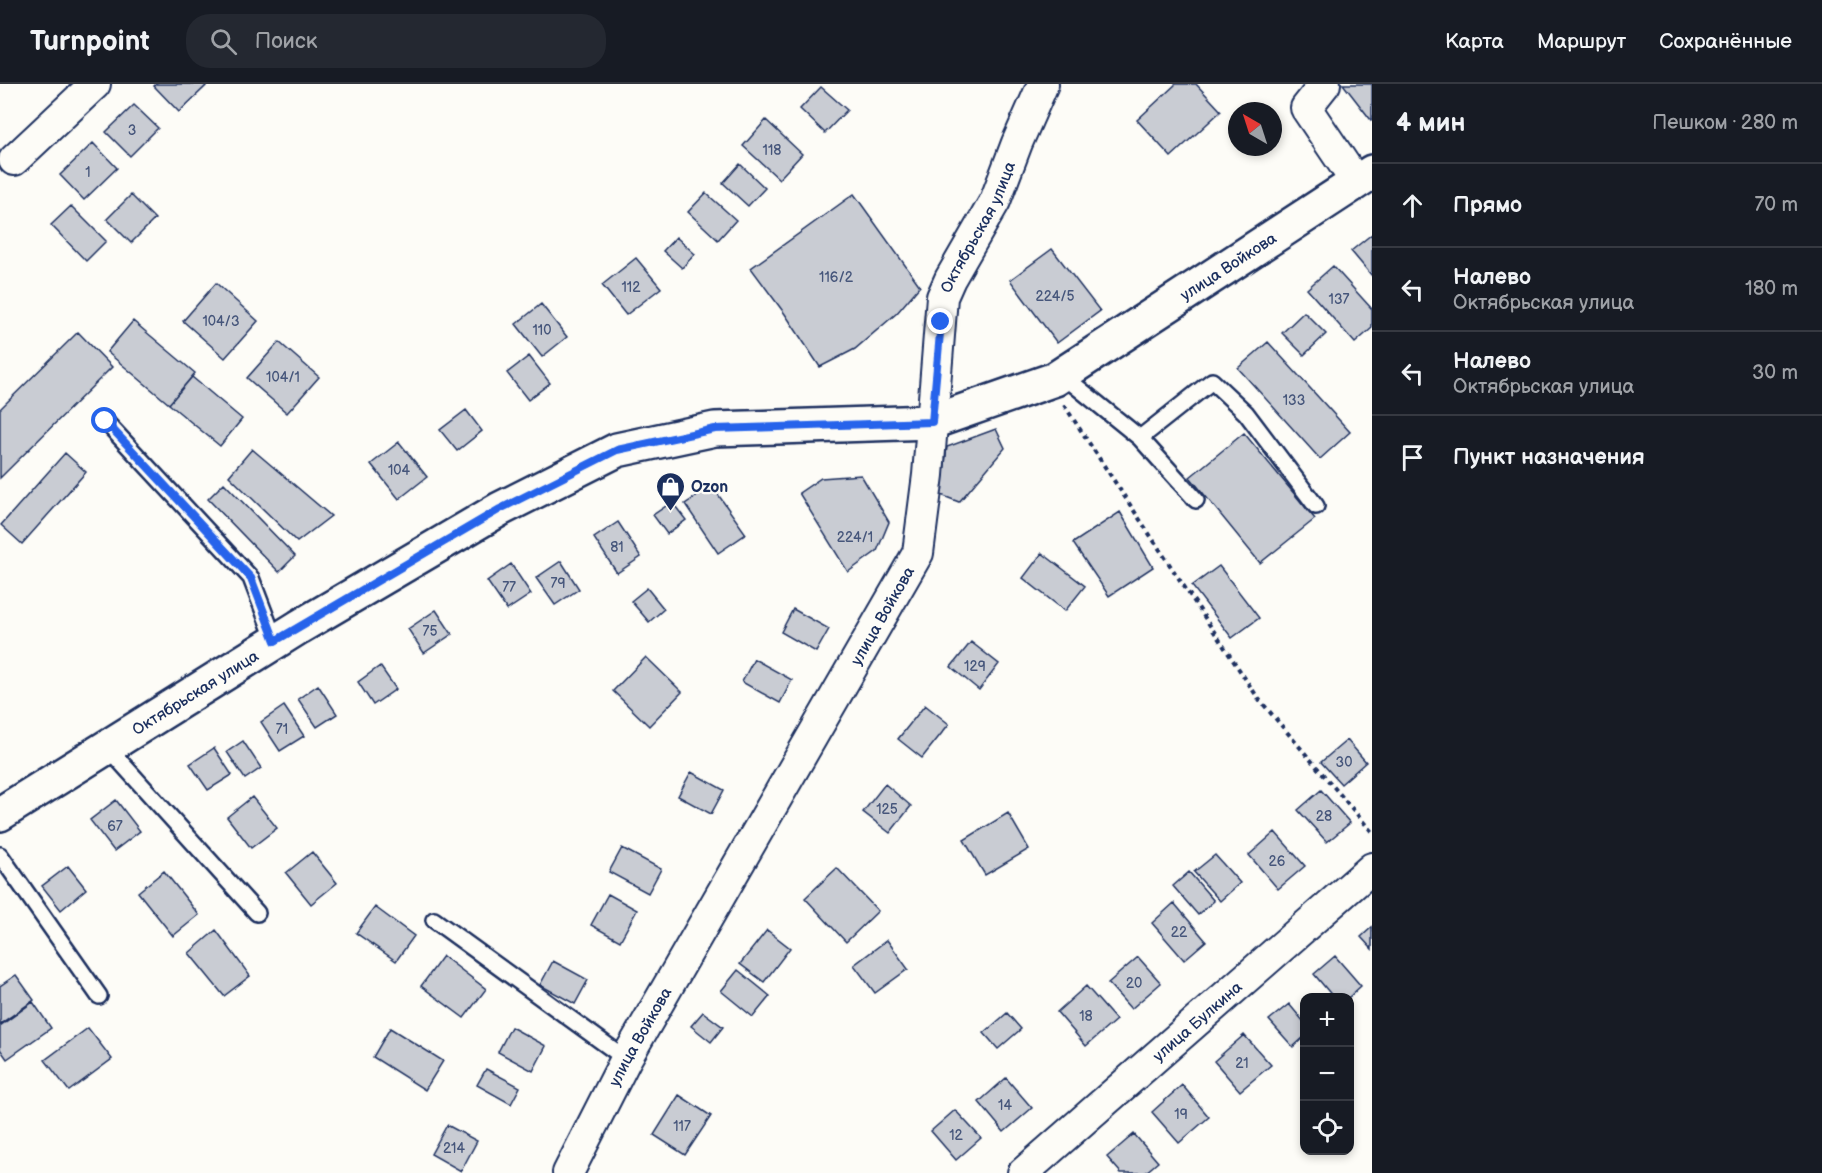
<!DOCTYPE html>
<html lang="ru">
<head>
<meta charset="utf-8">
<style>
  :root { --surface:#171b24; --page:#242831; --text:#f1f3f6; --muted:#9ea1a6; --line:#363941 }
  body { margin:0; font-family:"Balsamiq Sans",sans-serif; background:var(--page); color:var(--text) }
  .controls { position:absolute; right:18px; bottom:18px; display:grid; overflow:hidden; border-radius:12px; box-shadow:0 3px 9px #0003 }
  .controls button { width:54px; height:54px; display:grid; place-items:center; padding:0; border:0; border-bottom:2px solid var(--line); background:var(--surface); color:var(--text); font:30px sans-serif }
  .compass { position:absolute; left:1228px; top:18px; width:54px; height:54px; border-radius:50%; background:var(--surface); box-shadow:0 3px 9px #0003; rotate:321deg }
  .stop { position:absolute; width:18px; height:18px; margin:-14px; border:4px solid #2563eb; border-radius:50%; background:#fff }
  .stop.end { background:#2563eb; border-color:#fff; box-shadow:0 2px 6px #0008 }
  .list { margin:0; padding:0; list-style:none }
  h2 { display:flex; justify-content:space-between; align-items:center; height:78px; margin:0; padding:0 24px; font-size:26px }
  h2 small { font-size:20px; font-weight:400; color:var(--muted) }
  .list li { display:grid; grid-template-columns:39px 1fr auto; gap:18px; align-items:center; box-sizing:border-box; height:84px; padding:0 24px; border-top:2px solid var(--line) }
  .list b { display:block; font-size:22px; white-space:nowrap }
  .list p { margin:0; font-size:20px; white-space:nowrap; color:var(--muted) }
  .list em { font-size:20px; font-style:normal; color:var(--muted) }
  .icon { flex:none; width:33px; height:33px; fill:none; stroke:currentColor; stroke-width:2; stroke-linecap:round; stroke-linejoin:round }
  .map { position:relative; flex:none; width:1372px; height:1089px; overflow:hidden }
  header { display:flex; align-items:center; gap:36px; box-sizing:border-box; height:84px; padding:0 30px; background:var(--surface); border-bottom:2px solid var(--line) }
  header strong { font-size:28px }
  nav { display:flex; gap:33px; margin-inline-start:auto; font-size:21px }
  .search { width:420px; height:54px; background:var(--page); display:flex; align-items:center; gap:15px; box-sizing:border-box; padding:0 21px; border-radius:24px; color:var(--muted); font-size:22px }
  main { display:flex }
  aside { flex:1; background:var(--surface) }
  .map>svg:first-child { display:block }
  .building { fill:#c9ccd3; stroke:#1b2f5e; stroke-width:1.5 }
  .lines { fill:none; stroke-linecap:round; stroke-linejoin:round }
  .lane-casing { stroke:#1b2f5e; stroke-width:20 }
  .street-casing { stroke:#1b2f5e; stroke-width:34 }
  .secondary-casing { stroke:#1b2f5e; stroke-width:38 }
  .path { stroke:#1b2f5e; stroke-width:4; stroke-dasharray:4.5 4.5; stroke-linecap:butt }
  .lane { stroke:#fdfcf7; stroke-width:15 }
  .street { stroke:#fdfcf7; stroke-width:30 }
  .secondary { stroke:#fdfcf7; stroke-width:33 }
  .route { stroke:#2563eb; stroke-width:8 }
  .labels { text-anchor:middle; stroke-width:4.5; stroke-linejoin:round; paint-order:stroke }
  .number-label { font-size:14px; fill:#46567b }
  .street-label { font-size:16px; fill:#1b2f5e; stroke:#fdfcf7 }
  .poi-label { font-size:16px; font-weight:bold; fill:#1b2f5e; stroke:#fdfcf7; text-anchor:start }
</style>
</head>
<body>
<header>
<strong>Turnpoint</strong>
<div class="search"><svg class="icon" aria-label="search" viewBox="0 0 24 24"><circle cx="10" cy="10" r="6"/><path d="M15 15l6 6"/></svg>Поиск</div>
<nav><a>Карта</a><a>Маршрут</a><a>Сохранённые</a></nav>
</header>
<main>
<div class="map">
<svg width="1372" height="1089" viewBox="0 0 1372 1089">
  <rect width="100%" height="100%" fill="#fdfcf7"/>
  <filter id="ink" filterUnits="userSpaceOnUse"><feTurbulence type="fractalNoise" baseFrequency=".0167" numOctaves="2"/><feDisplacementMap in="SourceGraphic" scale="12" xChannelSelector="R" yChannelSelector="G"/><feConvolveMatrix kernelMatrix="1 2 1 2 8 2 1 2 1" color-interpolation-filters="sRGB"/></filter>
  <g filter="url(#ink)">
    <path class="building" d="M156,0H203L206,2L179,28L154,2Z
      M1176,0H1196L1221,27L1171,73L1137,36Z
      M1343,0H1372V35L1371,36Z
      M821,3L847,26L825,49L800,25Z
      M134,21L158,44L130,72L106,48Z
      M766,36L802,70L779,95L743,62Z
      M93,59L117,84L84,116L60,91Z
      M740,80L765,104L748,122L723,99Z
      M706,109L736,136L718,156L688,128Z
      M854,110L920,202L897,229L855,265L820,283L785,230L751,184Z
      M131,111L155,135L131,159L107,135Z
      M71,122L106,157L86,177L51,141Z
      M1372,150V192L1351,167Z
      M676,153L695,170L682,184L663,167Z
      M1052,165L1100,227L1057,259L1010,196Z
      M636,174L661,204L626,231L602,201Z
      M1333,182L1372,225V244L1355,259L1307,205Z
      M216,199L258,237L225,274L183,237Z
      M541,220L567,253L542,273L516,240Z
      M1304,228L1326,250L1304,271L1282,249Z
      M133,237L195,289L169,320L107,268Z
      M78,248L112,283L0,394V325Z
      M279,258L319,293L287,329L247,294Z
      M1268,258L1350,348L1320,375L1238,284Z
      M529,272L550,299L528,316L507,289Z
      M192,293L242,335L220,362L169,320Z
      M466,326L482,347L457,367L440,346Z
      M996,345L1005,364L959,418L941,411L947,363Z
      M1244,349L1315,435L1260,479L1190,393Z
      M399,358L427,393L399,415L371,380Z
      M252,365L331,432L297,458L229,392Z
      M65,369L86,388L22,460L1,441Z
      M861,391L889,438L877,467L848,488L799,409L821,394Z
      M224,399L295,472L279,488L208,415Z
      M712,402L746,450L718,469L685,420Z
      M672,418L686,436L667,450L653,431Z
      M1120,428L1153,483L1109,512L1073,459Z
      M618,438L641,473L617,489L594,454Z
      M1042,469L1085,502L1065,527L1023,494Z
      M561,477L579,505L555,521L536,494Z
      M511,480L531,510L507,526L487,497Z
      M1219,482L1259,534L1232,554L1192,502Z
      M647,504L664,525L649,538L631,517Z
      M793,525L829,545L816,568L781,548Z
      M436,526L452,550L424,569L408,545Z
      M971,558L999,580L979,606L951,583Z
      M646,573L682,608L649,642L613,607Z
      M754,575L792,596L780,619L742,598Z
      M380,582L396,605L373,621L358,598Z
      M318,601L337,630L317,643L298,615Z
      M925,621L949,640L922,674L898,655Z
      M284,622L304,652L280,667L261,638Z
      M1347,656L1366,678L1341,700L1321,678Z
      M243,657L261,684L245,695L227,668Z
      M214,664L232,691L208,706L190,680Z
      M691,688L724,706L711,730L678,712Z
      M885,700L911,722L890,749L863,728Z
      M1321,706L1350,739L1327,758L1298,726Z
      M252,713L277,744L251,764L227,733Z
      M116,716L140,747L114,767L90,736Z
      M1008,729L1029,765L985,791L964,756Z
      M1275,748L1305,782L1278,805L1249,771Z
      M622,764L661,785L648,809L609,788Z
      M312,768L337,799L311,820L286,789Z
      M1215,771L1240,799L1220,817L1194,788Z
      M68,782L86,805L61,826L42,802Z
      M837,784L878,827L846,858L805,814Z
      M164,787L199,831L173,852L138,808Z
      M1189,788L1214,817L1198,831L1173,802Z
      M608,810L637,826L620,857L591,841Z
      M1174,819L1206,857L1184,876L1152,839Z
      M375,823L414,852L396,877L356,849Z
      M1372,843V865L1361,853Z
      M216,846L250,892L224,912L189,869Z
      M767,846L790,864L764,898L740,880Z
      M887,856L908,885L875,909L854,881Z
      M443,872L486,905L464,934L421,902Z
      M1335,872L1361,902L1348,914H1334L1314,890Z
      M1138,873L1161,899L1131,925L1108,899Z
      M553,877L588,896L575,920L540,901Z
      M738,886L770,912L753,933L721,907Z
      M16,891L34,916L0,940V902Z
      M1086,902L1116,936L1086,962L1057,928Z
      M33,918L51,944L7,975L0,965V942Z
      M1289,920L1304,938V953L1293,963L1269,936Z
      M703,928L723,943L711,958L691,942Z
      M1007,929L1021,945L998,965L984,949Z
      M511,943L546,962L533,987L498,968Z
      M88,944L112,975L69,1007L45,976Z
      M390,944L443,977L425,1006L373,973Z
      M1244,951L1271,981L1240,1007L1214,977Z
      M486,985L520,1003L511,1020L477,1001Z
      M1006,994L1032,1024L1004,1048L979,1018Z
      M1182,1001L1209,1033L1179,1059L1152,1028Z
      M679,1011L711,1032L685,1071L654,1051Z
      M955,1026L981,1054L956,1076L931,1047Z
      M447,1041L477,1057L461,1087L431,1070Z
      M1134,1050L1158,1078L1145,1089H1121L1107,1073Z"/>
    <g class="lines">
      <defs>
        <path id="lane" d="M1061,290L1140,354L1196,416
          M105,337L251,494L275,557
          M1140,354L1212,297L1246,329L1316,422
          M107,663L257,829
          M0,771L99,912
          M434,836L626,975"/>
        <g id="street">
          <path d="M1325,0L1306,24L1356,98"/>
          <path d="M14,76L95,0"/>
          <path id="s1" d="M568,1089L626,975L918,469L928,391L942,213L950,195L995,117L1017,59L1043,0"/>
          <path id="s2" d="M1023,1089L1372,784"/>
        </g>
        <g id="secondary">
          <path id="s3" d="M0,730L299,543L500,425L617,366L715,345L932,338L1055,295L1372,88"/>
        </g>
      </defs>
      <use href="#lane" class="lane-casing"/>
      <use href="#street" class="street-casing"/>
      <use href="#secondary" class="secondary-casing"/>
      <path class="path" d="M1064,321L1258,614L1372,748"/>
      <use href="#lane" class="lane"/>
      <use href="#street" class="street"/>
      <use href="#secondary" class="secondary"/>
    </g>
  </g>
  <g class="lines" filter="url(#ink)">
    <path class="route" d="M105,337L251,494L275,557L500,425L617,366L715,345L932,338L941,238"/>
  </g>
  <defs>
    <symbol id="shop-pin" viewBox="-11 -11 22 30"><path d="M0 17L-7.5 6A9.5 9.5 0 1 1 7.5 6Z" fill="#1b2f5e" stroke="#fdfcf7"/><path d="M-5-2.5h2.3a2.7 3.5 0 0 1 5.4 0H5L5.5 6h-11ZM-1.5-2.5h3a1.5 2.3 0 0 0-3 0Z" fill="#fff"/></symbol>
  </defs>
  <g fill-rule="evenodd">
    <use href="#shop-pin" x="654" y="386" width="33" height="45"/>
  </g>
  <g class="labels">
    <g class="number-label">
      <text x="132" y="51">3</text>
      <text x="772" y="71">118</text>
      <text x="88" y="93">1</text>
      <text x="836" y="198">116/2</text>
      <text x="631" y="208">112</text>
      <text x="1055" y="217">224/5</text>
      <text x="1339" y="220">137</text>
      <text x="221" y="242">104/3</text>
      <text x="542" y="251">110</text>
      <text x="283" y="298">104/1</text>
      <text x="1294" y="321">133</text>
      <text x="399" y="391">104</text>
      <text x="855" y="458">224/1</text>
      <text x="617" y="468">81</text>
      <text x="558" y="504">79</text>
      <text x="509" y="508">77</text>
      <text x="430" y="552">75</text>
      <text x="975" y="587">129</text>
      <text x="282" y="650">71</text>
      <text x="1344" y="683">30</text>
      <text x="887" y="730">125</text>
      <text x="1324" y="737">28</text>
      <text x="115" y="747">67</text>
      <text x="1277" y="782">26</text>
      <text x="1179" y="853">22</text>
      <text x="1134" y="904">20</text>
      <text x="1086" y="937">18</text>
      <text x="1242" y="984">21</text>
      <text x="1005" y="1026">14</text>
      <text x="1181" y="1035">19</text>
      <text x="682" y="1047">117</text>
      <text x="956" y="1056">12</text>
      <text x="454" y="1069">214</text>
    </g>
    <g class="street-label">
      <text dy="6" stroke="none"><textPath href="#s1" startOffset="1048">Октябрьская улица</textPath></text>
      <text dy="6" stroke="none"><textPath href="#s3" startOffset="1371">улица Войкова</textPath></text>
      <text dy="6" stroke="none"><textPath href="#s1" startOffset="640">улица Войкова</textPath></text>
      <text dy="6" stroke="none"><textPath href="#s3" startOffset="230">Октябрьская улица</textPath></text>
      <text dy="6" stroke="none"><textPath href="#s2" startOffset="231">улица Булкина</textPath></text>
      <text dy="6" stroke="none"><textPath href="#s1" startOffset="154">улица Войкова</textPath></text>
    </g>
    <g class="poi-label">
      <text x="691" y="408">Ozon</text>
    </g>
  </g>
</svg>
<div class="controls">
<button>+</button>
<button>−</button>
<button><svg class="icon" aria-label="locate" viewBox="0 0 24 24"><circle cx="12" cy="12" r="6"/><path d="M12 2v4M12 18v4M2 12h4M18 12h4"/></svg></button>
</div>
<svg class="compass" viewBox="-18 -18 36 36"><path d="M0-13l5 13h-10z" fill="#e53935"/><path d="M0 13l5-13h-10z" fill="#9ea1a6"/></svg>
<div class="stop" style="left:105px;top:337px"></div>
<div class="stop end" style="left:941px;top:238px"></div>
</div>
<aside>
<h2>4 мин<small>Пешком · 280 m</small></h2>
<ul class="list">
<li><svg class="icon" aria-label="ahead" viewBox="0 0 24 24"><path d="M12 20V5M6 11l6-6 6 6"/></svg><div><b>Прямо</b></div><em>70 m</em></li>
<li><svg class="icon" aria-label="left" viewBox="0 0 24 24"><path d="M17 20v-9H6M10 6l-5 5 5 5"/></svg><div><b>Налево</b><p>Октябрьская улица</p></div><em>180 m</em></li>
<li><svg class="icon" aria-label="left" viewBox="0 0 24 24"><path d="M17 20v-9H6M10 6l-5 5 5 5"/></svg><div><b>Налево</b><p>Октябрьская улица</p></div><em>30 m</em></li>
<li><svg class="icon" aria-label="arrive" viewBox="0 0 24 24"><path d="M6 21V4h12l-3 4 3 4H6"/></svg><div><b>Пункт назначения</b></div></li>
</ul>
</aside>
</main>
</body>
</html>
